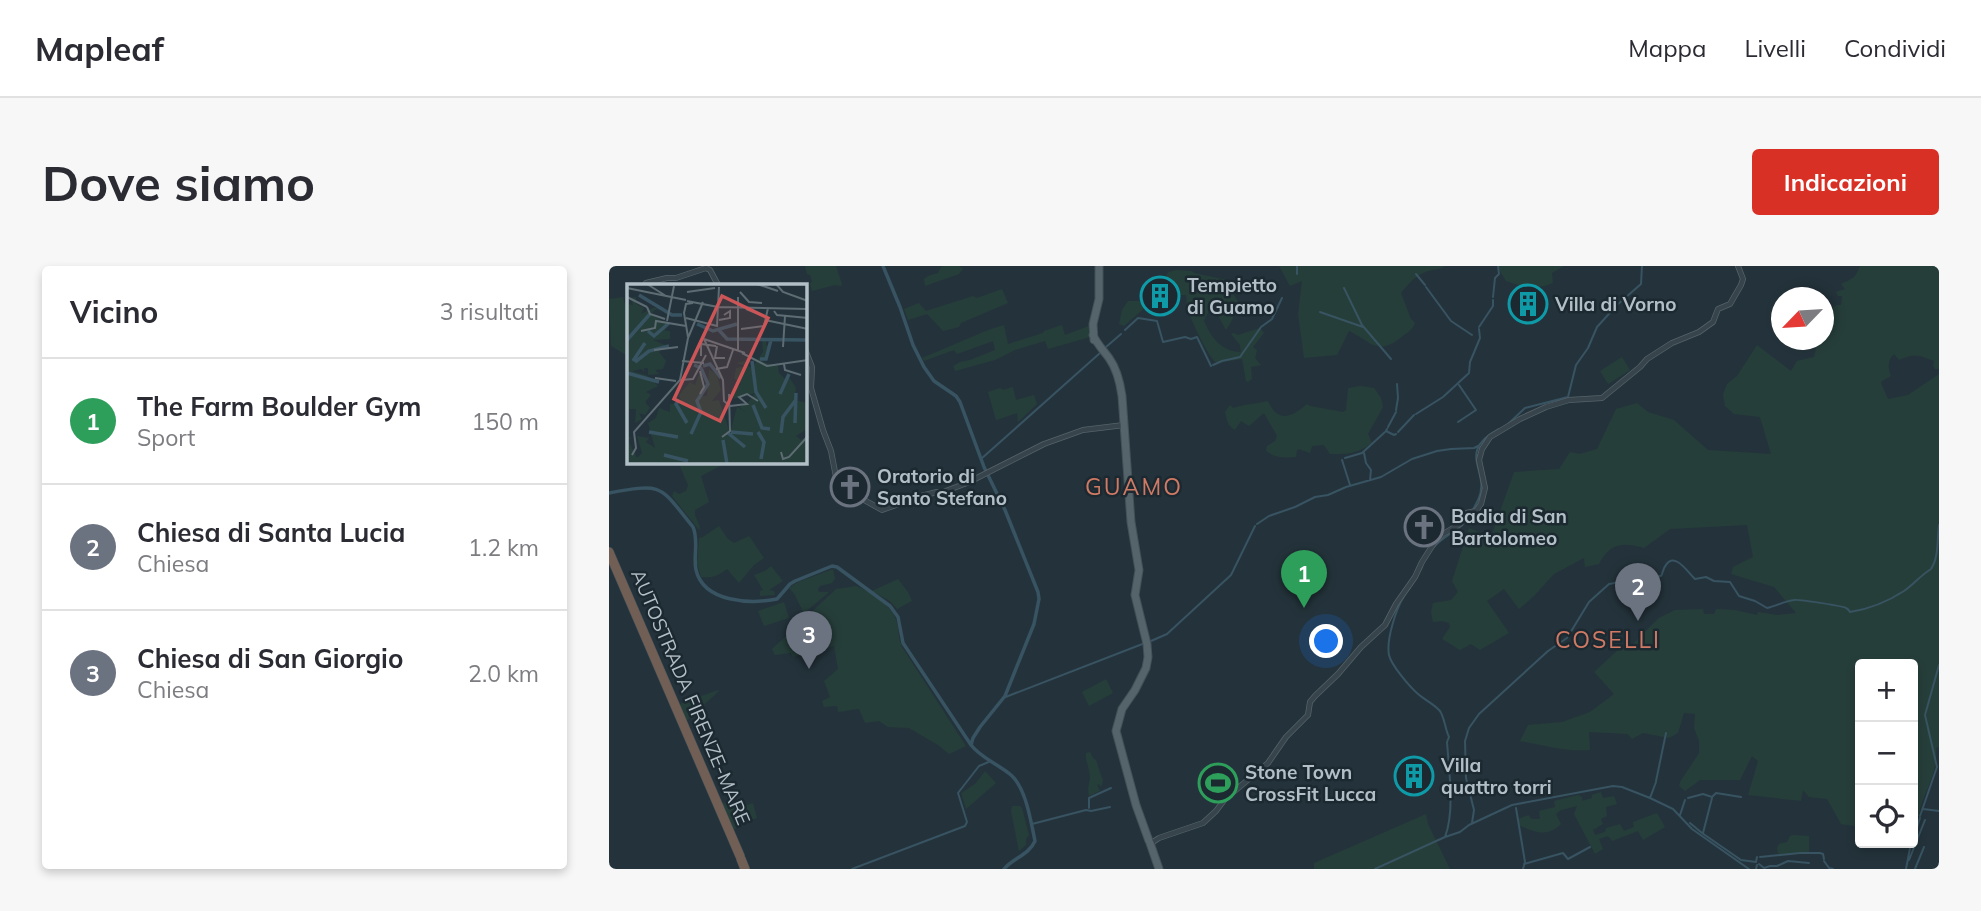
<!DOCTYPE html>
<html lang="it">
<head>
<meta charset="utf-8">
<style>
  :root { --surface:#fff; --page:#f7f7f7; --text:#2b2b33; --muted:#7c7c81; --line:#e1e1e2; --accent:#d93025 }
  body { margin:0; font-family:Mulish,sans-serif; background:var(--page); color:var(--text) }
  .controls { position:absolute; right:21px; bottom:21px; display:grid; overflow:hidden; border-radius:7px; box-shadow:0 4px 10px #0003 }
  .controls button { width:63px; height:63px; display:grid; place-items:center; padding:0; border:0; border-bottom:2px solid var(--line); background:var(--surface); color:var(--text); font:35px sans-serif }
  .compass { position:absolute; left:1162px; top:21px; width:63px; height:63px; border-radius:50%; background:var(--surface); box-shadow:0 4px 10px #0003; rotate:245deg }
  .you { position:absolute; left:718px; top:376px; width:24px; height:24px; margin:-18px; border:5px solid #fff; border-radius:50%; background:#1a73e8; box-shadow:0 0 0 10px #1a73e833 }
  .badge { display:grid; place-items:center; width:46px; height:46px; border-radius:50%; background:var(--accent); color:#fff; font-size:23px; font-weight:700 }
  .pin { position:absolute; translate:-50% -58px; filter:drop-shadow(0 2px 4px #0008) }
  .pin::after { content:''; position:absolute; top:37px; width:24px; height:21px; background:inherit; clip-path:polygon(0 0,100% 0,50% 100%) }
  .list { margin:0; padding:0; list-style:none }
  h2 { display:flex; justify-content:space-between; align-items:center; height:91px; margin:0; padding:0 28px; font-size:30px }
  h2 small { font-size:23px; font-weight:400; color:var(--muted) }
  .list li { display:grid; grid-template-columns:46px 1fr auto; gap:21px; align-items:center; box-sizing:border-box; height:126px; padding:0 28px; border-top:2px solid var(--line) }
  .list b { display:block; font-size:26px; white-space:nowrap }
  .list p { margin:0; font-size:23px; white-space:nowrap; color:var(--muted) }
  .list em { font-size:23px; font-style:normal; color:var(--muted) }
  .icon { flex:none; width:38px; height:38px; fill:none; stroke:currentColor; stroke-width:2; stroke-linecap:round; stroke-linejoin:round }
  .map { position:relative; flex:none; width:1330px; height:603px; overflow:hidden; border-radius:7px }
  header { display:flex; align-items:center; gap:42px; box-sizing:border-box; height:98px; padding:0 35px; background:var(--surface); border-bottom:2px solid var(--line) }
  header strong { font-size:33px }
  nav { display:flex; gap:38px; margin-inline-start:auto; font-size:24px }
  .intro { display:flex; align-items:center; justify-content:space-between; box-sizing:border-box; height:168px; padding:0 42px }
  h1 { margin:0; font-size:49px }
  .button { padding:18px 32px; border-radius:7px; background:var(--accent); color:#fff; font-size:24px; font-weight:700 }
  main { display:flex; gap:42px; padding:0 42px }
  aside { flex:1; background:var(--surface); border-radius:7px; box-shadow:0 4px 10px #0003 }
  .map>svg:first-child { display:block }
  .green { fill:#263e3a }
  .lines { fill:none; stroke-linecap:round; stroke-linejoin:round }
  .stream { stroke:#385361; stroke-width:2 }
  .canal { stroke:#385361; stroke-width:3.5 }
  .minor-casing { stroke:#556269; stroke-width:6 }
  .major-casing { stroke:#435057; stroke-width:9 }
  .highway-casing { stroke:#424f56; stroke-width:10 }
  .minor { stroke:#37444b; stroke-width:4.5 }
  .major { stroke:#55636b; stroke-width:7 }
  .highway { stroke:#715f55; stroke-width:9 }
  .labels { text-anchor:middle; stroke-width:5; stroke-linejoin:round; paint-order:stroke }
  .poi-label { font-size:19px; font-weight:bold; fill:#b3bfc6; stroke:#1c2930; text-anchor:start }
  .street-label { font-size:19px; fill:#b3bfc6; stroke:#1c2930 }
  .quarter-label { font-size:23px; letter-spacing:2px; fill:#d07a65; stroke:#1c2930 }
  .inset-river { fill:none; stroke:#385361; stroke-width:3.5 }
  .inset-road { fill:none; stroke:#5d6b73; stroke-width:2 }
  .view { fill:#cc5557; fill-opacity:0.15; stroke:#cc5557; stroke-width:3.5 }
  .inset-edge { fill:none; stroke:#b3bfc6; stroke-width:3.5 }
</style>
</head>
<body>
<header>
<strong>Mapleaf</strong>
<nav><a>Mappa</a><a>Livelli</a><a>Condividi</a></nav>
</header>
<div class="intro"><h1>Dove siamo</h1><a class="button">Indicazioni</a></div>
<main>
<aside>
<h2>Vicino<small>3 risultati</small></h2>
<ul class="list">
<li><span class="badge" style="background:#2e9e5b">1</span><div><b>The Farm Boulder Gym</b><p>Sport</p></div><em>150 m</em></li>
<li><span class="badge" style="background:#6b7280">2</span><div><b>Chiesa di Santa Lucia</b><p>Chiesa</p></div><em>1.2 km</em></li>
<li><span class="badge" style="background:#6b7280">3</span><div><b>Chiesa di San Giorgio</b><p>Chiesa</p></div><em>2.0 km</em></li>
</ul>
</aside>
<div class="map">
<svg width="1330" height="603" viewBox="0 0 1330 603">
  <rect width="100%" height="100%" fill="#24333b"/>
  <path class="green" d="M196,0H227L233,18L232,20L226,19L203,25L201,18L203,15L201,9L198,8Z
    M336,0H350L354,3L350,8L316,20L315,13L319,10L329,7L332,1Z
    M670,0H836C830,4 826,3 819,5C807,9 800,17 792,27L802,53L806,57C803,65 796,68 790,73C767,90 760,74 740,65L728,89L695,92L689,48L693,15L681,20Z
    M888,0H955L943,7L944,17C929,24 912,21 897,15Z
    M1251,0H1330V103H1326L1324,99L1325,95C1309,89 1307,87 1290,94L1285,88C1278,94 1279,103 1282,110L1273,115L1272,117L1279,133L1299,129L1330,108V482L1328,481L1327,483C1330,507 1313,527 1310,550L1304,553V398H1251V561L1232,558L1218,533L1200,531L1194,524L1192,535L1139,529L1149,495L1143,490L1131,514H1091L1076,525L1070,520L1071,516L1090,487V475L1085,462L1086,448L1075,447L1069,467L1060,472L1034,467L1023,473L1019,468L980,466L981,484C955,486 936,479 911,475L919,459L953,456L981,446L1005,428L985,406L1011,382L1019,383L1050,352L1066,344L1094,343L1095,348H1105L1107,343L1126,344L1148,349L1149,346L1168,349L1187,347L1165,321L1122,308L1124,301L1144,291L1138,259L1061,263L1035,282C1013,276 1001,277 990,298L976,301L975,292L945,308L925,330L910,343L895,323L878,335L900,367L871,384L862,378L851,384L833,373L841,361L840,357L833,355L824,356L822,346L824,337L842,334L849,326L843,315L860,262L882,271L905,206L950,203L961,186L971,188L988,183L1007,143L1028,137L1039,146L1065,154L1099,184L1162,188L1151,151L1125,148L1116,140L1114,128L1118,118L1128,110L1148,79L1182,105L1188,95L1205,91L1209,74H1214L1216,44L1219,49L1221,44L1227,39H1232L1233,30H1229L1227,26L1236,23L1232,18C1245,12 1246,12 1251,0Z
    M568,4L583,5L585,7L618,14L622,25L629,35C627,46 624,54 617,64L606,44L600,45L595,54C601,70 612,86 632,86L631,79L622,68L625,67L629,69L651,62L655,67L644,81L648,84L646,92L652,99L642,101L643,113L639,116L637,115L633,93L608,97L605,95C594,80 587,63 579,46C577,41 578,35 577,29H557L555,28L554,17L559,6Z
    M544,17H553L552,25L548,28V31L515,60L510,58L513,44L519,35H531L533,27L543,25Z
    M393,23L399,37L352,57L350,61L334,65L318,48L299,54L295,43L310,37L317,45L364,30L368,32Z
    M14,31L19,49V90L2,80L0,33Z
    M395,59L399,78L434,67L435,65L453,59L456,69L480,60L481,71L439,83L436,75L406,84L386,94L346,105L344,100L351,96L361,94L386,84L384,75L348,88L345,84L315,95L313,92L379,64Z
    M1013,91L1021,104L999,118L991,105Z
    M752,120L765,122L772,132L774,141L759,168L763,177C747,188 741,188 721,188L715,179L703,180L701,187L690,183L688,184L687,191C675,192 666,192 657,185L658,180L666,175L668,170L655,147L640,160L632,155L626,164C618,159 618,155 616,146L621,139L624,142C636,138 647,138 659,135C669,158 683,151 698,138L701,140L734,146L737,144L739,122Z
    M404,121L407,134L425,129L428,138L409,156L408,147L387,154L379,126L391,122L394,124Z
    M69,196H119L92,210L100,236L86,244V249L91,261L90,264L63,230L65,225L70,228L77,225L79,219Z
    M110,260L119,273L125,277L140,270L155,292L145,299L130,317L118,303C108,310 105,312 92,311L88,297L90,272L94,271Z
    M162,300L174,315L160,324L165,325L166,329L151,330V325L154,324L145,309L156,305Z
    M224,303L226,313L223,317L211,320L209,323L210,326H220L186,355L182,351L189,350L194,346L186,329L180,322L189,316Z
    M289,313L299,326L303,335L288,343L281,335L263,325Z
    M247,320C261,325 285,341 288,357C291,369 288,371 295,384L357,480L340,488L329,479L300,462L279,461L270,455L256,457L250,443C243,443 235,446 229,446L228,440L215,441L213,435L221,431L215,415L229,403L225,380L200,387L203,399H200L196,388L184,391L182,387L166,389L163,383L227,323Z
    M175,336L180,352L155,360L149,345Z
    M497,413L504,427L480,440L473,426Z
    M109,424L110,425L76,456L69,441L73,437Z
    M481,486L484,492L487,494L494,515L492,521L490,518L488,519L491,525L480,530C478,523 480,519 481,512C481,503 476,495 477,487Z
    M376,505L387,517L357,543L352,527L366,518Z
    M992,526L994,532L1005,530L1008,538L997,541L998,550L992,553L994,558L984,564L986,569L996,566L997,562L1011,558L1015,565L1025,561L1024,556L1048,547L1056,561L1034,574L1029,565L1003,575L999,570L990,573L994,583L986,588L965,548L968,540L952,544L947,548L952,558C937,572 927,566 909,559V553L920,549L922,553H931L930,545L946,541L945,535L969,529L973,531V535L983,532V529Z
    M122,534L126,543L144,537L148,552L130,558L129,561L124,564L112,538Z
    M403,540H411L413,542L420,569L417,573V579L410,585L402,545Z
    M817,548L819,558L841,603H705V597Z
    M1185,569L1200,570V587L1172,589L1169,587L1168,582L1170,578L1178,576L1181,570Z"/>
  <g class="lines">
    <path class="stream" d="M688,8V0
      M807,8L816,19
      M817,21L842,55L863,69
      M735,22L753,59L782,93
      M884,31L886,12L890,8L889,0
      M711,46L754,61
      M870,61L884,40V34
      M516,64L529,52L548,55L554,76L576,71L582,73L588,71L602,100
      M497,81L512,68
      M604,99L613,95L631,91L652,61L663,53L673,32
      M787,144L789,132L788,118
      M807,148L834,131L860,107L861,96L871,72L870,63
      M849,156L867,144L850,119
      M898,159L916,142L959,131L967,99L979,82L988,61L1008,39L1032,18L1033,0
      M779,161L787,146
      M778,163L777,165L785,169L787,168
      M789,166L805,149
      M755,187L757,197L762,204L761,214
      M736,192L753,187L776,166
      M372,193L491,87
      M733,194L741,219
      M648,258L660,250L686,241L706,231L719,229L737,221L772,211L803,193L828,185L842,183L865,182L869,180
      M825,281C833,272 842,268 851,261C859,255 865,242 869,234C883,205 845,187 890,163
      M800,323L813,301
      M795,330C787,343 777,374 780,389C782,399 801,421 809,428C816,434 825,438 831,445C836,453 836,463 840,471L838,476C840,504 846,545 836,571
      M542,375L558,368L622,309L646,260
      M394,432L536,377
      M1047,515L1057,467
      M1041,532L1047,516
      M1079,532L1094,528L1103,531L1107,527L1132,531
      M480,542V532L502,522
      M907,542L916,596L914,603
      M1314,543L1330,545
      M1071,549L1076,534
      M1311,550L1328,501L1316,449L1330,399
      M863,557L865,544L857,512L856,475L860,462L870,448L939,385L958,372L980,336L1000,318L1011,316L1030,309L1052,310C1054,307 1054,302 1057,299C1066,285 1080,308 1086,313L1097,311L1105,315L1121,316L1130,330L1146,335L1158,342C1167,340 1176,335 1185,334C1189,333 1234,340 1237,342C1239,343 1240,344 1241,346C1261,343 1278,336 1295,325C1304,319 1312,309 1322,303C1330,291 1328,274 1330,259
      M1081,557L1093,567L1132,594L1147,596L1148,591
      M423,558L477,544L482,545L501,541
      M1094,567L1103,532
      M1304,574L1311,552
      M1151,591L1191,587H1211L1214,588L1215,593
      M1300,594L1316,554
      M1215,595L1220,602L1224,603
      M915,598L954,587L959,593L981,581
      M1150,598L1155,602L1161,600H1168L1179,595L1200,597
      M243,603L356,560L358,556L349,527L370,500L382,495
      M766,603L836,571L851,566L860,559L903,539L1004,520L1013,521L1041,532L1064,543L1083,563L1140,603
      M1147,603L1148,599
      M1297,603L1302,577
      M1306,603L1315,581"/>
    <path class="canal" d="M274,0L291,41L304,79L315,101L325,115L347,130L351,136L375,201L396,244L429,326L430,333L425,358L396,430L371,461L364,472L362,479
      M0,227C55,217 50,219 84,261C90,275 84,290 87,304C95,337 142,338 168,333L181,318L186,315L223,300L228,301L281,340L289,351L294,377L362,479C372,492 389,498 402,509C417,522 422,556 426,575C420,589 404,592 395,603"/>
    <defs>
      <path id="minor" d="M37,17L58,12H67L97,2L101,4L109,19
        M196,83L203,101L202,122L214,164L222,185L228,216L234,222L273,244L312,230L328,226H334L358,217L435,178L474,164L515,159
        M544,576L550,572L594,557L607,545L616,533L659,497L677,471L699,449L701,436L706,430L729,408L752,381L776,359L787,338L806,311L813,296L825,277L834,268L851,258L857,247L867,245L872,238L876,222L870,194L873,183L881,171L911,153L937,141L960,134L993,132L1031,101L1038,93L1063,77L1090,66L1104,56L1109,43L1121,38L1132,19L1134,13L1129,0"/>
      <path id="major" d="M484,69C488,78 494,84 500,92C508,103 511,116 513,130L522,256L530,304L526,329L538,378L539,391L537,402L526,424L513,443L507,465L527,539L540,575
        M485,74L484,58L490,33V0
        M541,577L550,603"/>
      <path id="highway" d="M0,286L131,590
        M132,593L136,603"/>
    </defs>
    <use href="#minor" class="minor-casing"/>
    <use href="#major" class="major-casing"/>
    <use href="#highway" class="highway-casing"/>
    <use href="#minor" class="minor"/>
    <use href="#major" class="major"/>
    <use href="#highway" class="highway"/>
  </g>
  <defs>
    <symbol id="building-ring" viewBox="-11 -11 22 22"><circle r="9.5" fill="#1c2930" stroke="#0f9aa8" stroke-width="1.5"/><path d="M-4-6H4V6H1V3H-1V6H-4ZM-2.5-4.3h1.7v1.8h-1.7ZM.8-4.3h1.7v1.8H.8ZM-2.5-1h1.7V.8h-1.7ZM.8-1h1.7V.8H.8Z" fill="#0f9aa8"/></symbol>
    <symbol id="church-ring" viewBox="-11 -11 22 22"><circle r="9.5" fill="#1c2930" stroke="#6b7280" stroke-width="1.5"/><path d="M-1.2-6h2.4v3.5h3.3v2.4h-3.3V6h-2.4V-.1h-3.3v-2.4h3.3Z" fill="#6b7280"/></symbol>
    <symbol id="stadium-ring" viewBox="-11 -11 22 22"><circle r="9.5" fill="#1c2930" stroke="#2e9e5b" stroke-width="1.5"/><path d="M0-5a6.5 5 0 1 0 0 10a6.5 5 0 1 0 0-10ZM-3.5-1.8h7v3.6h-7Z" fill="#2e9e5b"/></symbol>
  </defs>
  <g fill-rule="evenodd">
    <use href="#building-ring" x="529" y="8" width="44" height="44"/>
    <use href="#building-ring" x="897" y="16" width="44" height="44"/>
    <use href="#church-ring" x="219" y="199" width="44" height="44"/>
    <use href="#church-ring" x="793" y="239" width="44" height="44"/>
    <use href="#building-ring" x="783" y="488" width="44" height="44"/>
    <use href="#stadium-ring" x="587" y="495" width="44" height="44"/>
  </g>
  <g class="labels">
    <g class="poi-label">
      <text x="578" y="26">Tempietto<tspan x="578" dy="22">di Guamo</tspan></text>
      <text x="946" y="45">Villa di Vorno</text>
      <text x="268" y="217">Oratorio di<tspan x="268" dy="22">Santo Stefano</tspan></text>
      <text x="842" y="257">Badia di San<tspan x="842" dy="22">Bartolomeo</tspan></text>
      <text x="832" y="506">Villa<tspan x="832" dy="22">quattro torri</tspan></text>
      <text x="636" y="513">Stone Town<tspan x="636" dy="22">CrossFit Lucca</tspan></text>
    </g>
    <g class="street-label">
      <text transform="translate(82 431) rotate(67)" y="7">AUTOSTRADA FIRENZE-MARE</text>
    </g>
    <g class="quarter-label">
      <text x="525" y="229">GUAMO</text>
      <text x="999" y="382">COSELLI</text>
    </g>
  </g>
  <g transform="translate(18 18)">
    <rect width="180" height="180" fill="#24333b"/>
    <path d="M9,13V20L17,24L14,30L26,24H29L37,28L29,25L24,30L39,40L38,45L42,39L38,47H43V55L26,56L40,62L32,68L39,77L36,85L28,86L32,90L21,91V84H17V89L15,85L5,87L19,91L31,102L19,108L24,111L18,118L23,124L18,131L12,129L15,135L8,139L9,125H0V20L6,21L4,14ZM139,55V62L143,59L136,78L151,82L152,89L159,96L162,93L169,104L168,116L180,119V145L169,152L174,156L180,152V180H0V151L3,148L1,153L5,154L1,156L10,174L15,169L10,152L22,154L19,158L28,164L21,139L29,134L32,124L43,128V120L55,119L52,111L63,98L68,101L73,88L76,104L72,112H80L82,85L90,91L94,106L85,117L92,116L103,149L110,123L119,128L112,123L120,120L128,109L107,115V104L114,100L107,94L109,84L119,82L109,79L118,77V71L119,80L125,84L136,68L135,56Z" fill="#263e3a"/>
    <path class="inset-river" d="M12,11L45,31H55M70,40L86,47L110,40M91,45L100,55L181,56M21,47L27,52L42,39M0,56L23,30M133,75H139L144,56M6,77L18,59M125,77L129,108L139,124M8,78L22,67L42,62M76,82L83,80L94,94M0,89L32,98M153,110L162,90M52,116L49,120L60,139M126,121L135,144L143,145M168,139L169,109M22,148L51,153M104,148L126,150M131,148L137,158L134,175M101,149L118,163M154,149L156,133L168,117M64,150L74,128L70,117L81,100L74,84L67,81M96,156L100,180M37,171L61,177"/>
    <path class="inset-road" d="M20,0L39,12M130,0L151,7M149,0L156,8L181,17M0,4L59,16M60,8L88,4M113,8L122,18L135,19M0,13L20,23M60,17L91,23M20,23L23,30L38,35M91,23L180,25M119,25L139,33M147,27L150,31L181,34M59,34L90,42L92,3M92,36L103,34V27L97,31M138,36L181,45M40,37L47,2M114,45L137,42L141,24M14,47L28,44L29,37L59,42M61,53L57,29L59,20L66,19M61,54L76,18M77,55L96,96L97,117L103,122M77,55L118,69M90,62L88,74H98M156,63L158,32M27,66L51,63M111,66V13M115,69L140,82L181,76M74,72V60L89,62M55,77L77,79M157,80L158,86L174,91M89,85L100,83L106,66M73,87L77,103L73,110M28,94L49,97M53,96L66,95L79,71M103,122L120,120L112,113L120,110L131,117M95,153L103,147L102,110M154,168L156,175L162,173L181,152M5,171L9,164L7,148L53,96L61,54"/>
    <path class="view" d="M95,12L141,34L93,137L47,115Z"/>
    <rect width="180" height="180" class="inset-edge"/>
  </g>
</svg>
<div class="controls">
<button>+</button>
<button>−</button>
<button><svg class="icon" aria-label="locate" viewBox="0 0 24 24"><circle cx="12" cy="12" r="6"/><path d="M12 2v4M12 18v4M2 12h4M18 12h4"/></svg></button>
</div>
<svg class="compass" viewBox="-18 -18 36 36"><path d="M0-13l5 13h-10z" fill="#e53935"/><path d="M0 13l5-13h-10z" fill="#7c7c81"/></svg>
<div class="you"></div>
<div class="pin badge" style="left:695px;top:342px;background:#2e9e5b">1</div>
<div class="pin badge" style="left:1029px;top:355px;background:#6b7280">2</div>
<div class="pin badge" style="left:200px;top:403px;background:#6b7280">3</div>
</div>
</main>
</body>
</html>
